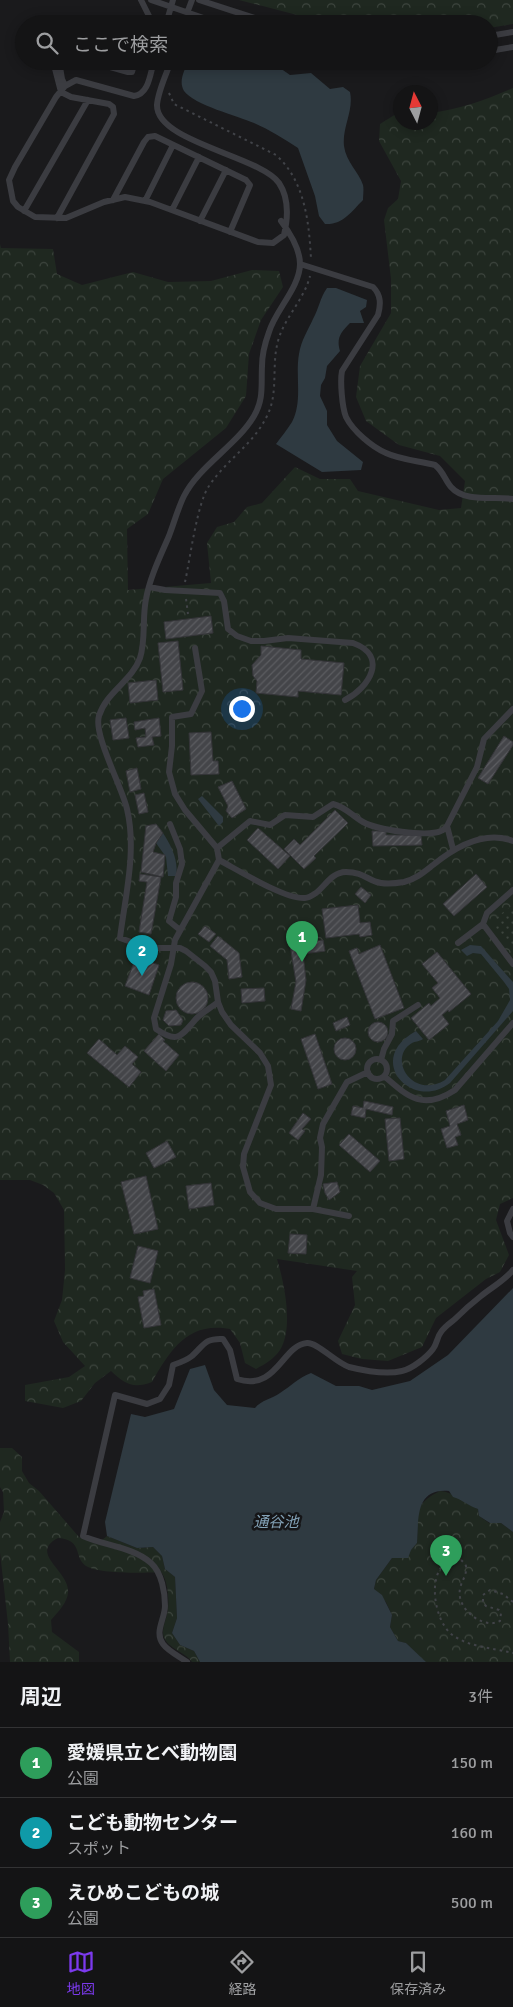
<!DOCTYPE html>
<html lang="ja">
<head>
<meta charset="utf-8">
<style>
  :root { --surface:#141415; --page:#212122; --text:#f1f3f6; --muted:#9d9ea0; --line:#333334; --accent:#7c3aed }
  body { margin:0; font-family:Signika,"Noto Sans JP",sans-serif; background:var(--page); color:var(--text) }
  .compass { position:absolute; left:393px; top:85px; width:45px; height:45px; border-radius:50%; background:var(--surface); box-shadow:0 2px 12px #0003; rotate:354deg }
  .you { position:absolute; left:241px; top:708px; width:18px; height:18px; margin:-12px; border:4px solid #fff; border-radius:50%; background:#1a73e8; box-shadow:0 0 0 8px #1a73e833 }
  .badge { display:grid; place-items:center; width:32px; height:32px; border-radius:50%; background:var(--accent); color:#fff; font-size:16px; font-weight:700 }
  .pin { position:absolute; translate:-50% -41px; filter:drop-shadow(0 1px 2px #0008) }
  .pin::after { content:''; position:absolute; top:26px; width:18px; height:15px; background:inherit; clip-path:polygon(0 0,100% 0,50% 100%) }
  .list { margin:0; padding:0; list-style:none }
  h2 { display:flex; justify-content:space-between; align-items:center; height:65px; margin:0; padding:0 20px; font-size:21px }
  h2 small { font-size:16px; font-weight:400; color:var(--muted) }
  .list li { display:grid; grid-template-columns:32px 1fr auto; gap:15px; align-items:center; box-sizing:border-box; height:70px; padding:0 20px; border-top:1px solid var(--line) }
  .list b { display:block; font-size:19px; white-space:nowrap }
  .list p { margin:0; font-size:16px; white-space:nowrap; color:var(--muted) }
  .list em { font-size:16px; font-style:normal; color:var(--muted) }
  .icon { flex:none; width:28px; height:28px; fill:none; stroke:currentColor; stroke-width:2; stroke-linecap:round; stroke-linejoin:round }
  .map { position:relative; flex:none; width:513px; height:1662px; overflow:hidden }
  .search { position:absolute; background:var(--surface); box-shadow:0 2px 12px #0003; left:15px; right:15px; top:15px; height:55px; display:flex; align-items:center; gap:12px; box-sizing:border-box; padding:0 18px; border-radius:28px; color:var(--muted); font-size:19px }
  .sheet { height:275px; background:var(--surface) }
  nav { display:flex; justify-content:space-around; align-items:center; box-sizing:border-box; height:70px; border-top:1px solid var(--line); background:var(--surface); font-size:14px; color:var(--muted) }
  nav a { display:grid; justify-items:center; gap:2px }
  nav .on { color:var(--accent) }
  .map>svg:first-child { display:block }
  .forest { fill:url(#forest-crowns) }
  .garden { fill:url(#garden-dots) }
  .water { fill:#2f3a41 }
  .building { fill:url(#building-hatch); stroke:#343438 }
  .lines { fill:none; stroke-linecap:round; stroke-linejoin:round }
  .path { stroke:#414348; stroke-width:2; stroke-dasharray:2.5 4; stroke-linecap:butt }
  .lane { stroke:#3b3c41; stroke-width:6 }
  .labels { text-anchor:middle; stroke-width:5; stroke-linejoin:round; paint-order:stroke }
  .water-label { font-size:15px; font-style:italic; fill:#83a2b7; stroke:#151517 }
</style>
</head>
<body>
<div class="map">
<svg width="513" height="1662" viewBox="0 0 513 1662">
  <defs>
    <pattern id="forest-crowns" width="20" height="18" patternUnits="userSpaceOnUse" patternTransform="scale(1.25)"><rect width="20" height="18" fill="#1f2820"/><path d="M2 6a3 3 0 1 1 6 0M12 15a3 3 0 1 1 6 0" fill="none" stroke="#3d453e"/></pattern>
    <pattern id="garden-dots" width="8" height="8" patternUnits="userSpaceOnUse" patternTransform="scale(1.25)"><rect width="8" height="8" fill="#1f2820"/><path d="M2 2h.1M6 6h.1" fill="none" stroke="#3d453e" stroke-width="1.8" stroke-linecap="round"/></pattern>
    <pattern id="building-hatch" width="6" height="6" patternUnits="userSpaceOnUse" patternTransform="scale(1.25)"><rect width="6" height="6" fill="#444549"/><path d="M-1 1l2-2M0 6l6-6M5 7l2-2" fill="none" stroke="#5c5d61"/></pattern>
  </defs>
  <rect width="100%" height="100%" fill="#1a1a1c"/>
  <path class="forest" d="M239,0H513V24L489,28V24H352L301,16Z
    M513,88V1198L500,1204L496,1220L509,1255L500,1272L486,1279L436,1318L422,1347L388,1361L362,1359L342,1354L338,1341L355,1305L352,1277L357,1271L277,1259C284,1282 294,1328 280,1350C274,1359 265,1364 256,1369L245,1363L240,1343L230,1329C188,1321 170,1350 152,1382C133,1389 125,1384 111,1371L95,1383L81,1401L63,1408L25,1401V1385L69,1377L85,1366L63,1342L54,1321L62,1300L65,1270L64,1210L54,1193L43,1185L30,1180H0V244L1,248L53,249L57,274L82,285L133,272L168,282L211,281L252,270L279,271L283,287L261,320L249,354L246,396L226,428L163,479L148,514L127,529L128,590L211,583L207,543L217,527L234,522L247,507L262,503L295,467L320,479H350L358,491L439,510L461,508L465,481L440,456L399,445L366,421L356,397L360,366L391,313V279L384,220L388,208L398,199L401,181L379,141L380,124L396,114H400V122H430L431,113C460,109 486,100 513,88Z
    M0,1448H12L22,1457V1471L29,1483L39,1491L79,1537L97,1544L107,1536L137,1548L153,1547L162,1556L165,1569L175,1577L177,1618L172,1633L180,1645L194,1651L200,1662H192C185,1651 164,1648 163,1633C163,1625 167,1617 168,1610C169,1599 168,1580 161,1572C145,1573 102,1574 88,1567C72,1559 85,1540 58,1538C29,1553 67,1570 68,1590C69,1601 58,1612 51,1620L52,1632L79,1652V1662H10L8,1624L0,1552V1522L4,1512L3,1492L0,1487Z
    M440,1491C454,1492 465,1504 478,1509L479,1516L489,1523H501L513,1532V1662H425L406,1643L398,1641L390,1627L392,1615L386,1602L374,1590L376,1580L392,1558L400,1557L417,1543C419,1516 411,1505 440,1491Z"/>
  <path class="garden" d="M513,905V950L496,931L495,918Z"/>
  <path class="water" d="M188,61H270L290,75L311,73L330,89L343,87L350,92C354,111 342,127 344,146C346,162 359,172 363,185C364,189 363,196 363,200C351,212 343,225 325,224L319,216L315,196L298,148C284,139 270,130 254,123C238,116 194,105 184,91C178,81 185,70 188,61Z
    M327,288H336L367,300L366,307L360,311L364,323H350C341,332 336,338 340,351L327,366L325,378L321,385L320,396L327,411V425L337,441L363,462L361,470L322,472L276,444C281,437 287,430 292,422C303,401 295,376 299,354C301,341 308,330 313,319C319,308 320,298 327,288Z
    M202,796L223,817V822L219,826L198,799Z
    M163,833C171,845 179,861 176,876H168L166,857L156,843Z
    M470,945L481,946L513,982V1011L450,1083C413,1112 363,1060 416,1031L423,1039C419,1042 415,1041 412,1043C387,1058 412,1100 445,1080L498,1021L510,1000L509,989L504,982L481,954L473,953L467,956L461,950Z
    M513,1288V1532L501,1523H490L479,1516L478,1509C469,1506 461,1499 453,1497L449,1491C414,1488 419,1521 417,1543L411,1550L408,1558H392L376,1580L374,1589L382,1595L392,1615L390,1627L398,1641L406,1643L426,1662H200L194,1651L180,1645L172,1633L177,1618L175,1577L165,1569L162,1556L153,1547L137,1548L107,1536L105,1522L131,1414L145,1417L174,1409L190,1369L205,1365L214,1390L227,1405L255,1408C261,1400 272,1399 280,1393C291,1386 298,1378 311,1373L336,1386H359L372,1390L410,1381L448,1355Z"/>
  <path class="building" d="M211,616L213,633L166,639L164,622Z
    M178,641L183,690L163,692L158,643Z
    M261,646L301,650V659L344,663L341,695L298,691V697L256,693L257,681L253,676L252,665L261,655Z
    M156,680L158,700L130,703L128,683Z
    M126,718L129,738L113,740L110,720Z
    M159,718L161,736L152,737L154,745L138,747L136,738L146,737L145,728L135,730L134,722Z
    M211,732L213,761H218L219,774L191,775L189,733Z
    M504,736L513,742V745L488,784L478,778Z
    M137,768L141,789L130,792L126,771Z
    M232,781L246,809L232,818L226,811L228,806L218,787Z
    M144,793L148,812L139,814L135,795Z
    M335,810L348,823L314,856L316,858L304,869L284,849L294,839L300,845Z
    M156,824L163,833L156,843L153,852L165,855L163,877L141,872L146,826Z
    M258,828L290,856L278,869L247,840Z
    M372,831H386V835H421L422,845L373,846Z
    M140,874L161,877L151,934L139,932L147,882L139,881Z
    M476,874L487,887L454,916L443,904Z
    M361,887L371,895L365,903L355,894Z
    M358,905L360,923L370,922L372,935L360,937L359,934L326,938L322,909Z
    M205,926L216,934L209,942L198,934Z
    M218,936L239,953L242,977L229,979L227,960L210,946Z
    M323,940L325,951L303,954L306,980L301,1011L291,1009L296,982L290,945Z
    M380,945L404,1008L375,1019L349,951L357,948L359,954Z
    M437,952L471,994L449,1012L448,1010L442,1015L449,1024L429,1040L411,1018L429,1003L431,1006L440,998L432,988L438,983L422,964Z
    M136,957L159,965L149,995L125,986Z
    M176 998a16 16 0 1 1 32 0a16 16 0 1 1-32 0Z
    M264,988L265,1001L242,1003L241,989Z
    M176,1010L183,1020L181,1025L169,1026L163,1020L166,1011Z
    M347,1017L350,1025L336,1031L333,1023Z
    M368 1032a10 10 0 1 1 20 0a10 10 0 1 1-20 0Z
    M159,1034L165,1040L163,1041L179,1055L166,1071L144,1051Z
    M315,1034L332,1084L318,1089L301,1039Z
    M334 1049a11 11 0 1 1 22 0a11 11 0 1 1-22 0Z
    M99,1039L117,1055L125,1046L138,1057L132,1064L141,1072L129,1087L87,1053Z
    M364,1101L393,1107L392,1115L366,1109L365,1118L351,1115L353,1106L363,1108Z
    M464,1105L468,1120L457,1124L461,1135L455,1137L458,1145L447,1148L441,1129L450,1126L446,1111Z
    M303,1113L311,1119L302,1129L305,1131L298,1140L289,1133Z
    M400,1118L404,1159L389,1161L385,1119Z
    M349,1134L380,1161L370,1172L339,1145Z
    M167,1141L176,1157L154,1168L146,1153Z
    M146,1176L158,1229L134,1234L121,1182Z
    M337,1182L340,1192L329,1200L325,1193L323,1184Z
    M211,1183L214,1205L189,1209L186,1186Z
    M290,1234L307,1235L306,1254L288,1253Z
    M138,1246L158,1251L150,1283L130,1278Z
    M154,1289L161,1325L144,1328L138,1297L144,1296L143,1291Z"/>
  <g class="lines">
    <path class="path" d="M169,93L174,104L276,155C305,181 309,222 311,259
      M185,582C190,560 197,503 209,486C226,460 253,445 267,416C279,392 271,367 278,341C284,318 304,300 310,276
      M186,599L188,614
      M513,1602L503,1594L490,1590L483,1595V1603L486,1606L499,1610L501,1613L500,1621C492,1625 484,1623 477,1619C465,1612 456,1599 461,1585C463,1579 467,1574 466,1566C464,1562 461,1560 458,1558C425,1561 432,1616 450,1633C466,1647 493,1648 513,1653"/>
    <path class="lane" d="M141,0L153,24
      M151,0L221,24
      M199,0L273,24
      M166,24L173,0
      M183,24L192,0
      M489,36L513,32
      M489,51L513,47
      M53,61L61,92L71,97L109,104L113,107L114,114L57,218
      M59,61L62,79L65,86
      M89,61L128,72H132L135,61
      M154,61C150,74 149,94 134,96L76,80L65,86L56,97L15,167L9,180L13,201L18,207L35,217L66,218L104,202L125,197L150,202L258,242L273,243L284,235C288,218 289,198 279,183C260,156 156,142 157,105C158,91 166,75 171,61
      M113,200L144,142L148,137L155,136L246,180L250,185L230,232
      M145,201L173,145
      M172,210L199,157
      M24,211L88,100
      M200,221L226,170
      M281,221C290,233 300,249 300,264C300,287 275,311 269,332C265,343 262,354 262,366C261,385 264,399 254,416C237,445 199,466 184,496C178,508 174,523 169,536C160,557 150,577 146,599C142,618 146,640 140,658C132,681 106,692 99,716C93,734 122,787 127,809C137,851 125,897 120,938L148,948H180L186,951L205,966L211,972L215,981L218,1002L222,1012L231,1025L260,1053L268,1066L271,1085L244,1154L243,1167L250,1192L260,1203L276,1209H313L349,1216
      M300,264L373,287C381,295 381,304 378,315L342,371C340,381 342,407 346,417C353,431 372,447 386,453C401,460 420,461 435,465C443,471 445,480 451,487C465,503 495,496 513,499
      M149,587L165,590L220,593L224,601L228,629L237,636L251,641H264L288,638L353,643C389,656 369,688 345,700
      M195,648L202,691L191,714L172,717V746L169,772L175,794L185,810L217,848
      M170,824L180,849L182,864L176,883V897L169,921L180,930
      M447,826L453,849
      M219,860L217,848L250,821L270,825L285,815L313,817L333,804C346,807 352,816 363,822C377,830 427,837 441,831C442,831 447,827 447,826L477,767L484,739L513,709
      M513,890L487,913L483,924L513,964
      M458,943L483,924
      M218,1002C211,1008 201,1013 195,1020C181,1036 178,1044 156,1029L154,1018L171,964L175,940L219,860C238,870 286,900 305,898C309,898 313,895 316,893C325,886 332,872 346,872C364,872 368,881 381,883C387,884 398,883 404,882C416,879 424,872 433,865C455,847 485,830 513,841
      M367 1069a10 10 0 1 1 20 0a10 10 0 1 1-20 0Z
      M381,1060L384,1049L392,1034L393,1021L418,1005
      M384,1076C408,1097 423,1111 455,1090L513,1023
      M313,1209L321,1175L322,1147L320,1138L323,1124L347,1082L368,1072
      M513,1209L507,1221L510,1233L513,1237
      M187,1662C180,1657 168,1651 163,1644C154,1632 165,1619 165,1606C165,1593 162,1573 151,1563C133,1547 105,1546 83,1536L115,1395L147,1404L160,1399L169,1385L173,1365C179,1363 187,1360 192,1356C204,1345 205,1338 223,1339L230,1350L237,1379C277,1392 282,1345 307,1343C317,1342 335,1362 349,1367C365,1371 386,1375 402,1371C412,1369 427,1357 433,1349C437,1344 437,1337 441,1332C444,1327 450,1323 455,1319C463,1311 472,1303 481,1296C492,1287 504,1281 513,1270"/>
  </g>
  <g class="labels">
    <g class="water-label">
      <text x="276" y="1527">通谷池</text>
    </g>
  </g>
</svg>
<svg class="compass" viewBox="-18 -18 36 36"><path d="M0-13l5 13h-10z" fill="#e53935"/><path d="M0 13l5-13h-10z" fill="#9d9ea0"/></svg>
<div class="you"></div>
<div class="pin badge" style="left:302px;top:962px;background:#2e9e5b">1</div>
<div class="pin badge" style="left:142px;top:976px;background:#0f9aa8">2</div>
<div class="pin badge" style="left:446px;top:1576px;background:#2e9e5b">3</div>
<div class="search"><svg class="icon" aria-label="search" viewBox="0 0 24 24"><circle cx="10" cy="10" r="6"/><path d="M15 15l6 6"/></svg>ここで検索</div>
</div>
<section class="sheet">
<h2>周辺<small>3件</small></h2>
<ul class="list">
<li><span class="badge" style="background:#2e9e5b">1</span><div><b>愛媛県立とべ動物園</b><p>公園</p></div><em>150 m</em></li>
<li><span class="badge" style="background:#0f9aa8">2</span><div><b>こども動物センター</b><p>スポット</p></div><em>160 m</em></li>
<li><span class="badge" style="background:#2e9e5b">3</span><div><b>えひめこどもの城</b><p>公園</p></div><em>500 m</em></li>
</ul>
</section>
<nav>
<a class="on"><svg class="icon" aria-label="map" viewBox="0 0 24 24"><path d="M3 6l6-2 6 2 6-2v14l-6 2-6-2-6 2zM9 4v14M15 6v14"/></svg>地図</a>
<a><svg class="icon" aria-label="directions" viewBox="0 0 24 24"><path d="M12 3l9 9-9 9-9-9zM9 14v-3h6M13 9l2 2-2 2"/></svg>経路</a>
<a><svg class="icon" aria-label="saved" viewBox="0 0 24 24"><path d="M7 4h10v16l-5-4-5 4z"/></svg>保存済み</a>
</nav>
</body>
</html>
